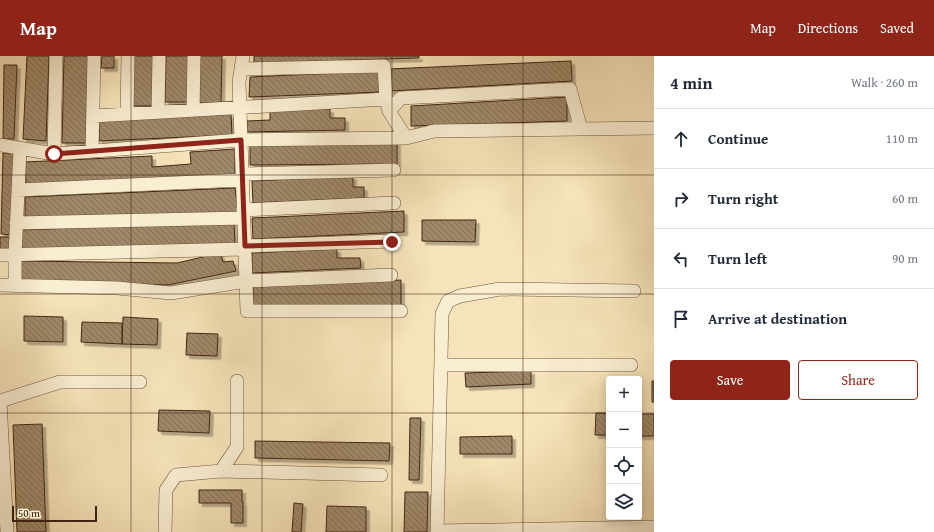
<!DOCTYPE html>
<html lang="en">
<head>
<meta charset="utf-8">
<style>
  :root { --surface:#fff; --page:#f6f6f7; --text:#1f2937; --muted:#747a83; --line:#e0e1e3; --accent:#8f2418 }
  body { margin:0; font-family:"Gentium Book Plus",serif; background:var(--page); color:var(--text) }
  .controls { position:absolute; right:12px; bottom:12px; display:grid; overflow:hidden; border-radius:4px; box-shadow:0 2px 10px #0003 }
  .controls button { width:36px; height:36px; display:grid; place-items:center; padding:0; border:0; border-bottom:1px solid var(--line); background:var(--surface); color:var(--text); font:20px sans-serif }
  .scale { position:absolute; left:12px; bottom:10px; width:85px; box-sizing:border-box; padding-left:4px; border:2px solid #402612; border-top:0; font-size:11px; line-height:14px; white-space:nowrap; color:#402612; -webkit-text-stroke:3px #f9edd2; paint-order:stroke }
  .stop { position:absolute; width:12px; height:12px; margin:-9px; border:3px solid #8f2418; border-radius:50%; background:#fff }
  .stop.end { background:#8f2418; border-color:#fff; box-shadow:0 1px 4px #0008 }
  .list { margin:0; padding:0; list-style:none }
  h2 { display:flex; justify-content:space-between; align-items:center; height:52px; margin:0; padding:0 16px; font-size:17px }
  h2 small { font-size:13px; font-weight:400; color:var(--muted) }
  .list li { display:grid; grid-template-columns:26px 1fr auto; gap:12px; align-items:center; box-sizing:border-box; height:60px; padding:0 16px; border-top:1px solid var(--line) }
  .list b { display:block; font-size:15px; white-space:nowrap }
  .list em { font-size:13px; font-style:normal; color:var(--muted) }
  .actions { display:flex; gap:8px; padding:12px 16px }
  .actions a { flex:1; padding:9px 0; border:1px solid var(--accent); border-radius:4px; text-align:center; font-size:14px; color:var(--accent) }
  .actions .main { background:var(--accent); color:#fff }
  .icon { flex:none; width:22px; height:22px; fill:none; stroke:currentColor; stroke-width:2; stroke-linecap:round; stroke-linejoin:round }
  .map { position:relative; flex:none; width:654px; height:476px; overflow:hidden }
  header { display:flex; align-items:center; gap:24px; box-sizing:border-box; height:56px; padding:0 20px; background:var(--accent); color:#fff }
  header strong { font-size:19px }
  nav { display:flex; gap:22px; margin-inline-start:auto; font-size:14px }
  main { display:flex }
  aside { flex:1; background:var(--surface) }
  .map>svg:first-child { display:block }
  .building { fill:url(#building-back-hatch); stroke:#402612; filter:url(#shadow) }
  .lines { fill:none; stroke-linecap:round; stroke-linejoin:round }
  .minor-casing { stroke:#6e553c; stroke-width:14 }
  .minor { stroke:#f9edd2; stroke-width:13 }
  .route { stroke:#8f2418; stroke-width:5 }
  .grid { fill:none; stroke:#402612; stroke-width:1; stroke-opacity:0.55 }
</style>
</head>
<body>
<header>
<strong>Map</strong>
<nav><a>Map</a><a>Directions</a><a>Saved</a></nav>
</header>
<main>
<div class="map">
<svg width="654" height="476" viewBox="0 0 654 476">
  <defs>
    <pattern id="building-back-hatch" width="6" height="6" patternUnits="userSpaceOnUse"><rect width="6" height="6" fill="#9f8869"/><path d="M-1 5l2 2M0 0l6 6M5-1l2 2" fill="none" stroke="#836f55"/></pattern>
    <filter id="shadow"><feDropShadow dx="3.5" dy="3.5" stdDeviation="0" flood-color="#0004"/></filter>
  </defs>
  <rect width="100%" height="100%" fill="#f6e3b9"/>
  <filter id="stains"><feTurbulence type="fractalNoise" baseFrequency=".005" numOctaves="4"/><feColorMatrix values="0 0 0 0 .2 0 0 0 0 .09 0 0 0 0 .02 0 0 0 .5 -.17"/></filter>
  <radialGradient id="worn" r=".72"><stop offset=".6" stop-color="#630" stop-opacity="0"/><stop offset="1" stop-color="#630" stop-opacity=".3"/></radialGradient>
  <path class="building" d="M27,0H49L46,85L23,83Z
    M64,0H88L86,87H62Z
    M102,0H114V12H101Z
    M134,0H155L154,50H132Z
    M166,0H188L187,46H165Z
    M199,0H222L221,47H198Z
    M254,0H419V2L254,7Z
    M571,5L572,25L390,35L388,13Z
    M4,9H17L14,83H3Z
    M379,15L381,36L249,41L250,21Z
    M567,41V65L411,70V50Z
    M270,53H330V62H345V74L247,76V65L270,64Z
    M231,58L232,79L99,85V65Z
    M397,86V108L250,109V87Z
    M235,93V119L26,128L25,106L152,100V111L191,108L190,96Z
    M3,97H14L13,179L1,178Z
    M353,120V131H364V142L253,147L252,125Z
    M235,132L238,156L25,162V141Z
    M404,155V176L253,183L252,162Z
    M422,164H476L475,186L422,185Z
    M234,166L235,188L19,194L20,174Z
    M0,181H12L11,193H0Z
    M337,193V202H360L361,212L252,217V197Z
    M220,197L223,206L233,205L236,215L168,229L20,224V205L177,207Z
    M401,224V249L253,252V230Z
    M24,260L63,261V286L24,285Z
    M123,261L158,263L157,289L122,288Z
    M82,266L122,267V288L81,286Z
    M187,277L218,278L217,300L186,299Z
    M531,315V328L466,331L465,317Z
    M652,325H654V346H652Z
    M159,354L210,355L209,377L158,375Z
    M596,357H609V379H595Z
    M639,358H654V380H639Z
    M410,362H421L419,424H409Z
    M42,368L46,476H17L13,369Z
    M512,380V398H460V381Z
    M255,385L390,387L389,405L255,402Z
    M199,434H242V446H243V467H231V447H199Z
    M405,436H428L427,476H404Z
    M294,447L303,448L301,476H292Z
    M327,450L366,451V476H326Z"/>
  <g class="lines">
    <defs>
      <path id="minor" d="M243,0L239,26L241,84L406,82L434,75L654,72
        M241,13L384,10L386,43
        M193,54L194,0
        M389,55L401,42L570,33L581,73
        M158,56L159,0
        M127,58L128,0
        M93,60L386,43L389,55L406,82
        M0,89L54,98L241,84L247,255H401
        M92,95L94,0
        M54,98L56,0
        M242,118L394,114
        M18,134L242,124
        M243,154L394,147
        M16,167L244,162
        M245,190L392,185
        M0,199L245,193
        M0,229L117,232L171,237L246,225L391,219
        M15,230V199L20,93
        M441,309H631
        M0,345L60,326H140
        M0,345L7,476
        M221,415L237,391V325
        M437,475L654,471
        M165,476L166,434L176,419L221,415L381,419
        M437,476L442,258L448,245L460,240L500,233L634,235"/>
    </defs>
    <use href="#minor" class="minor-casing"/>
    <use href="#minor" class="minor"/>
  </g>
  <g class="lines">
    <path class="route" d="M54,98L241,84L245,190L392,186"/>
  </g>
  <path class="grid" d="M131,0V476M262,0V476M392,0V476M523,0V476M0,119H654M0,238H654M0,357H609M639,357H654"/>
  <rect width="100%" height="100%" filter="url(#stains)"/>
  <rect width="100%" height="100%" fill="url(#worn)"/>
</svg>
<div class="controls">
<button>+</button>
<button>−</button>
<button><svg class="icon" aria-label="locate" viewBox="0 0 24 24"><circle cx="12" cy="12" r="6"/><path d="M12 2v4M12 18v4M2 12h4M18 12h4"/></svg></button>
<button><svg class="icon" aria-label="layers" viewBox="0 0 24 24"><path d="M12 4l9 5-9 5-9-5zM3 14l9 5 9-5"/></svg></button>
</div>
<div class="scale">50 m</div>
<div class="stop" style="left:54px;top:98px"></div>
<div class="stop end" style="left:392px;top:186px"></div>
</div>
<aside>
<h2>4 min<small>Walk · 260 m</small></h2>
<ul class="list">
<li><svg class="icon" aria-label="ahead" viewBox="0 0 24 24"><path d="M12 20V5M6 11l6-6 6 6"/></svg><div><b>Continue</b></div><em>110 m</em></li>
<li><svg class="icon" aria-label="right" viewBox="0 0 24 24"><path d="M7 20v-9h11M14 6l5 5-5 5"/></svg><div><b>Turn right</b></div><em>60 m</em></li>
<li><svg class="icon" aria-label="left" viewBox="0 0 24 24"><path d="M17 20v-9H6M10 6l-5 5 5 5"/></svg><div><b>Turn left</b></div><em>90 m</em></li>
<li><svg class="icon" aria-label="arrive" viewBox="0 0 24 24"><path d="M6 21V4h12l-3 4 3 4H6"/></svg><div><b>Arrive at destination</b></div></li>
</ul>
<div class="actions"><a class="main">Save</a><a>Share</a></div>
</aside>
</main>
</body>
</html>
